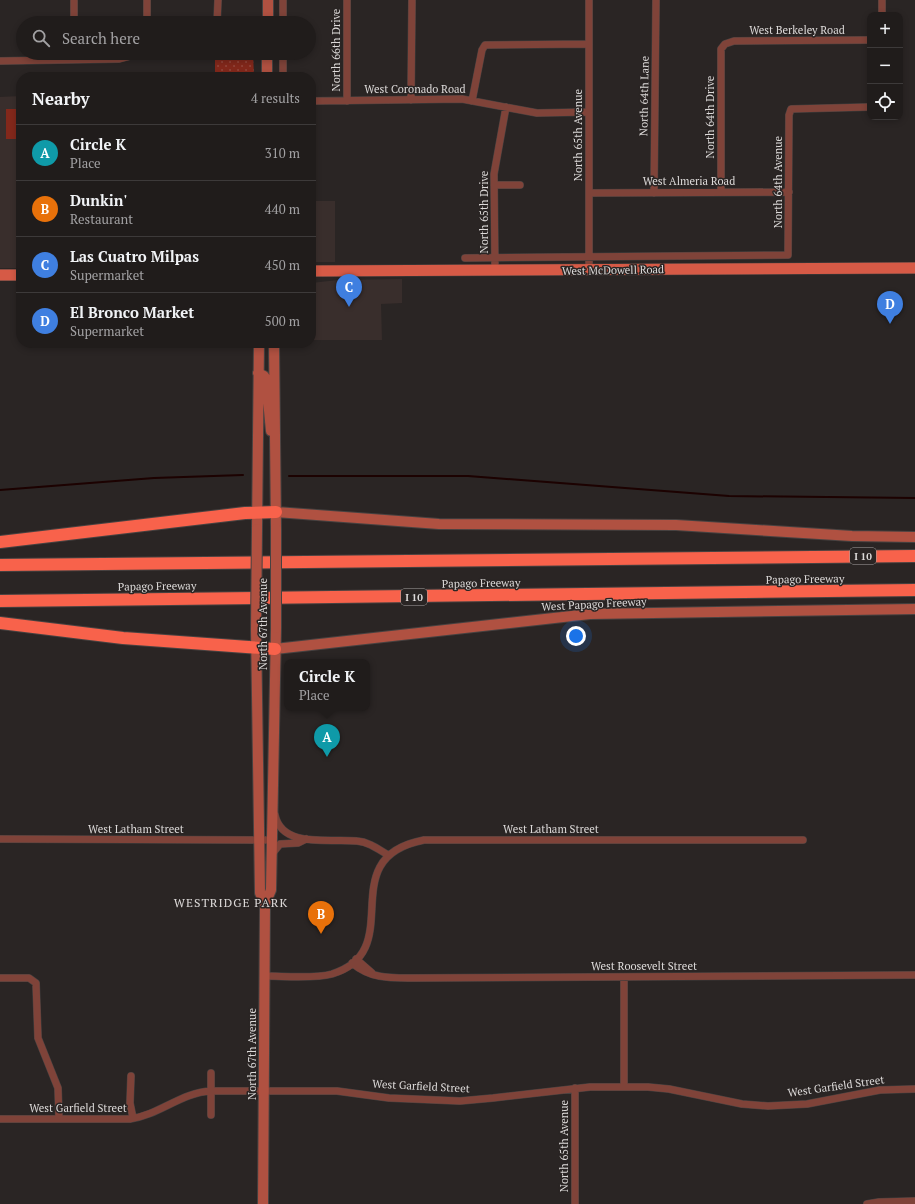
<!DOCTYPE html>
<html lang="en">
<head>
<meta charset="utf-8">
<style>
  :root { --surface:#201c1b; --page:#282524; --text:#f1f3f6; --muted:#a2a1a3; --line:#3d3a3a; --accent:#db2777 }
  body { margin:0; font-family:"PT Serif",serif; background:var(--page); color:var(--text) }
  .controls { position:absolute; right:12px; top:12px; display:grid; overflow:hidden; border-radius:8px; box-shadow:0 2px 6px #0003 }
  .controls button { width:36px; height:36px; display:grid; place-items:center; padding:0; border:0; border-bottom:1px solid var(--line); background:var(--surface); color:var(--text); font:20px sans-serif }
  .you { position:absolute; left:576px; top:636px; width:14px; height:14px; margin:-10px; border:3px solid #fff; border-radius:50%; background:#1a73e8; box-shadow:0 0 0 6px #1a73e833 }
  .badge { display:grid; place-items:center; width:26px; height:26px; border-radius:50%; background:var(--accent); color:#fff; font-size:13px; font-weight:700 }
  .pin { position:absolute; translate:-50% -33px; filter:drop-shadow(0 1px 2px #0008) }
  .pin::after { content:''; position:absolute; top:21px; width:14px; height:12px; background:inherit; clip-path:polygon(0 0,100% 0,50% 100%) }
  .popup { position:absolute; left:284px; top:659px; width:86px; height:52px; box-sizing:border-box; display:grid; place-content:center; border-radius:8px; background:var(--surface); filter:drop-shadow(0 1px 3px #0005); font-size:13px; white-space:nowrap; color:var(--muted) }
  .popup b { font-size:15px; color:var(--text) }
  .popup::after { content:''; position:absolute; left:50%; top:100%; margin-left:-8px; border:8px solid transparent; border-top-color:var(--surface) }
  .list { margin:0; padding:0; list-style:none }
  h2 { display:flex; justify-content:space-between; align-items:center; height:52px; margin:0; padding:0 16px; font-size:17px }
  h2 small { font-size:13px; font-weight:400; color:var(--muted) }
  .list li { display:grid; grid-template-columns:26px 1fr auto; gap:12px; align-items:center; box-sizing:border-box; height:56px; padding:0 16px; border-top:1px solid var(--line) }
  .list b { display:block; font-size:15px; white-space:nowrap }
  .list p { margin:0; font-size:13px; white-space:nowrap; color:var(--muted) }
  .list em { font-size:13px; font-style:normal; color:var(--muted) }
  .icon { flex:none; width:22px; height:22px; fill:none; stroke:currentColor; stroke-width:2; stroke-linecap:round; stroke-linejoin:round }
  .map { position:relative; flex:none; width:915px; height:1204px; overflow:hidden }
  .search { position:absolute; background:var(--surface); box-shadow:0 2px 6px #0003; left:16px; top:16px; width:300px; height:44px; display:flex; align-items:center; gap:10px; box-sizing:border-box; padding:0 14px; border-radius:22px; color:var(--muted); font-size:15px }
  .panel { position:absolute; background:var(--surface); box-shadow:0 2px 6px #0003; left:16px; top:72px; width:300px; height:276px; border-radius:16px }
  .map>svg:first-child { display:block }
  .built { fill:#392e2c }
  .grass { fill:url(#grass-dots) }
  .pitch { fill:#83281b }
  .lines { fill:none; stroke-linecap:round; stroke-linejoin:round }
  .stream { stroke:#1c0201; stroke-width:2 }
  .minor-casing { stroke:#474241; stroke-width:8 }
  .secondary-casing { stroke:#474241; stroke-width:12 }
  .primary-casing { stroke:#474241; stroke-width:12 }
  .motorway-casing { stroke:#474241; stroke-width:14 }
  .minor { stroke:#7f4339; stroke-width:7 }
  .secondary { stroke:#b05141; stroke-width:10 }
  .primary { stroke:#d65a46; stroke-width:11 }
  .motorway { stroke:#f8624b; stroke-width:12 }
  .secondary-bridge-casing { stroke:#474241; stroke-width:12; stroke-linecap:butt }
  .secondary-bridge { stroke:#b05141; stroke-width:10 }
  .labels { text-anchor:middle; stroke-width:3; stroke-linejoin:round; paint-order:stroke }
  .shield { fill:#2a2524; stroke:#a7a4a3; stroke-width:1 }
  .shield-label { font-size:10px; font-weight:bold; fill:#dddad9 }
  .street-label { font-size:11px; fill:#dddad9; stroke:#2a2524 }
  .neighbourhood-label { font-size:12px; letter-spacing:1px; fill:#dddad9; stroke:#2a2524 }
</style>
</head>
<body>
<div class="map">
<svg width="915" height="1204" viewBox="0 0 915 1204">
  <defs>
    <pattern id="grass-dots" width="8" height="8" patternUnits="userSpaceOnUse"><rect width="8" height="8" fill="#83281b"/><path d="M2 2h.1M6 6h.1" fill="none" stroke="#94473c" stroke-width="1.8" stroke-linecap="round"/></pattern>
  </defs>
  <rect width="100%" height="100%" fill="#2a2524"/>
  <path class="built" d="M21,96V268H0V97Z
    M311,201H335V262H311Z
    M402,279V303L381,304L382,340H311V283L338,280Z"/>
  <path class="grass" d="M215,53H253L254,77H215Z"/>
  <path class="pitch" d="M6,109H21V139H6Z"/>
  <g class="lines">
    <path class="stream" d="M289,476H468L729,496L915,498
      M0,490L154,478L243,475"/>
    <defs>
      <path id="minor" d="M147,0V23
        M589,0V270
        M74,1V23
        M882,15V0
        M217,23L218,0
        M283,23V0
        M0,61L119,59L142,53
        M283,77V53
        M411,100L412,0
        M311,101L462,99L537,113L589,112
        M347,101V0
        M472,101L482,50L485,45L589,44
        M494,185H520
        M721,192V49L725,44L734,41L870,40
        M589,193L789,192
        M654,193L656,0
        M465,258L788,255L789,115L791,109L870,107
        M495,271L494,174L506,107
        M275,815C282,849 331,838 357,841C369,842 378,849 388,855
        M0,839L272,840
        M272,854L280,844L298,843L306,839
        M356,959L372,973
        M352,963C371,979 390,978 413,978L915,975
        M265,976C284,976 314,979 332,974C410,950 330,858 424,840H803
        M624,977V1087
        M0,978H29L36,983L38,1038L58,1088L59,1119
        M131,1076L130,1103L133,1118
        M211,1115V1073
        M0,1119H130C159,1115 182,1092 211,1091H337L389,1098L460,1101L493,1098L590,1087H648L669,1089L742,1104L768,1106L807,1104L880,1090L915,1089
        M575,1204V1088
        M867,1204L879,1202L915,1201"/>
      <path id="secondary" d="M268,23V0
        M267,77V53
        M274,343L276,529
        M258,373L264,376L266,379L271,431
        M276,512L439,524L676,525L852,536L915,537
        M257,529L259,343
        M256,630L260,893L265,904L263,1204
        M275,649L590,614L915,609
        M265,904L271,890L276,628"/>
      <path id="primary" d="M311,271L915,268
        M0,275H21"/>
      <path id="motorway" d="M0,542L245,513L276,512
        M0,565L915,556
        M0,601L915,590
        M0,623L123,638L275,649"/>
    </defs>
    <use href="#minor" class="minor-casing"/>
    <use href="#secondary" class="secondary-casing"/>
    <use href="#primary" class="primary-casing"/>
    <use href="#motorway" class="motorway-casing"/>
    <use href="#minor" class="minor"/>
    <use href="#secondary" class="secondary"/>
    <use href="#primary" class="primary"/>
    <use href="#motorway" class="motorway"/>
    <defs>
      <path id="secondary-bridge" d="M276,529V628
        M256,630L257,529"/>
    </defs>
    <use href="#secondary-bridge" class="secondary-bridge-casing"/>
    <use href="#secondary-bridge" class="secondary-bridge"/>
  </g>
  <g class="labels">
    <g class="shield">
      <rect x="850" y="548" width="26" height="16" rx="3"/>
      <rect x="401" y="589" width="26" height="16" rx="3"/>
    </g>
    <g class="shield-label">
      <text x="863" y="560">I 10</text>
      <text x="414" y="601">I 10</text>
    </g>
    <g class="street-label">
      <text x="797" y="34">West Berkeley Road</text>
      <text transform="translate(336 50) rotate(-90)" y="4">North 66th Drive</text>
      <text x="415" y="93">West Coronado Road</text>
      <text transform="translate(644 96) rotate(-89)" y="4">North 64th Lane</text>
      <text transform="translate(710 117) rotate(-90)" y="4">North 64th Drive</text>
      <text transform="translate(578 135) rotate(-90)" y="4">North 65th Avenue</text>
      <text x="689" y="185">West Almeria Road</text>
      <text transform="translate(778 182) rotate(-90)" y="4">North 64th Avenue</text>
      <text transform="translate(484 212) rotate(-90)" y="4">North 65th Drive</text>
      <text transform="translate(613 270) rotate(-1)" y="4">West McDowell Road</text>
      <text transform="translate(805 579) rotate(-1)" y="4">Papago Freeway</text>
      <text transform="translate(481 583) rotate(-1)" y="4">Papago Freeway</text>
      <text transform="translate(157 586) rotate(-1)" y="4">Papago Freeway</text>
      <text transform="translate(594 604) rotate(-3)" y="4">West Papago Freeway</text>
      <text transform="translate(263 624) rotate(-90)" y="4">North 67th Avenue</text>
      <text x="136" y="833">West Latham Street</text>
      <text x="551" y="833">West Latham Street</text>
      <text x="644" y="970">West Roosevelt Street</text>
      <text transform="translate(252 1054) rotate(-90)" y="4">North 67th Avenue</text>
      <text transform="translate(421 1086) rotate(3)" y="4">West Garfield Street</text>
      <text transform="translate(836 1086) rotate(-8)" y="4">West Garfield Street</text>
      <text x="78" y="1112">West Garfield Street</text>
      <text transform="translate(564 1146) rotate(-90)" y="4">North 65th Avenue</text>
    </g>
    <g class="neighbourhood-label">
      <text x="231" y="907">WESTRIDGE PARK</text>
    </g>
  </g>
</svg>
<div class="controls">
<button>+</button>
<button>−</button>
<button><svg class="icon" aria-label="locate" viewBox="0 0 24 24"><circle cx="12" cy="12" r="6"/><path d="M12 2v4M12 18v4M2 12h4M18 12h4"/></svg></button>
</div>
<div class="you"></div>
<div class="pin badge" style="left:327px;top:757px;background:#0f9aa8">A</div>
<div class="popup"><b>Circle K</b>Place</div>
<div class="pin badge" style="left:321px;top:934px;background:#e8710a">B</div>
<div class="pin badge" style="left:349px;top:307px;background:#3f7fe0">C</div>
<div class="pin badge" style="left:890px;top:324px;background:#3f7fe0">D</div>
<div class="search"><svg class="icon" aria-label="search" viewBox="0 0 24 24"><circle cx="10" cy="10" r="6"/><path d="M15 15l6 6"/></svg>Search here</div>
<section class="panel">
<h2>Nearby<small>4 results</small></h2>
<ul class="list">
<li><span class="badge" style="background:#0f9aa8">A</span><div><b>Circle K</b><p>Place</p></div><em>310 m</em></li>
<li><span class="badge" style="background:#e8710a">B</span><div><b>Dunkin'</b><p>Restaurant</p></div><em>440 m</em></li>
<li><span class="badge" style="background:#3f7fe0">C</span><div><b>Las Cuatro Milpas</b><p>Supermarket</p></div><em>450 m</em></li>
<li><span class="badge" style="background:#3f7fe0">D</span><div><b>El Bronco Market</b><p>Supermarket</p></div><em>500 m</em></li>
</ul>
</section>
</div>
</body>
</html>
